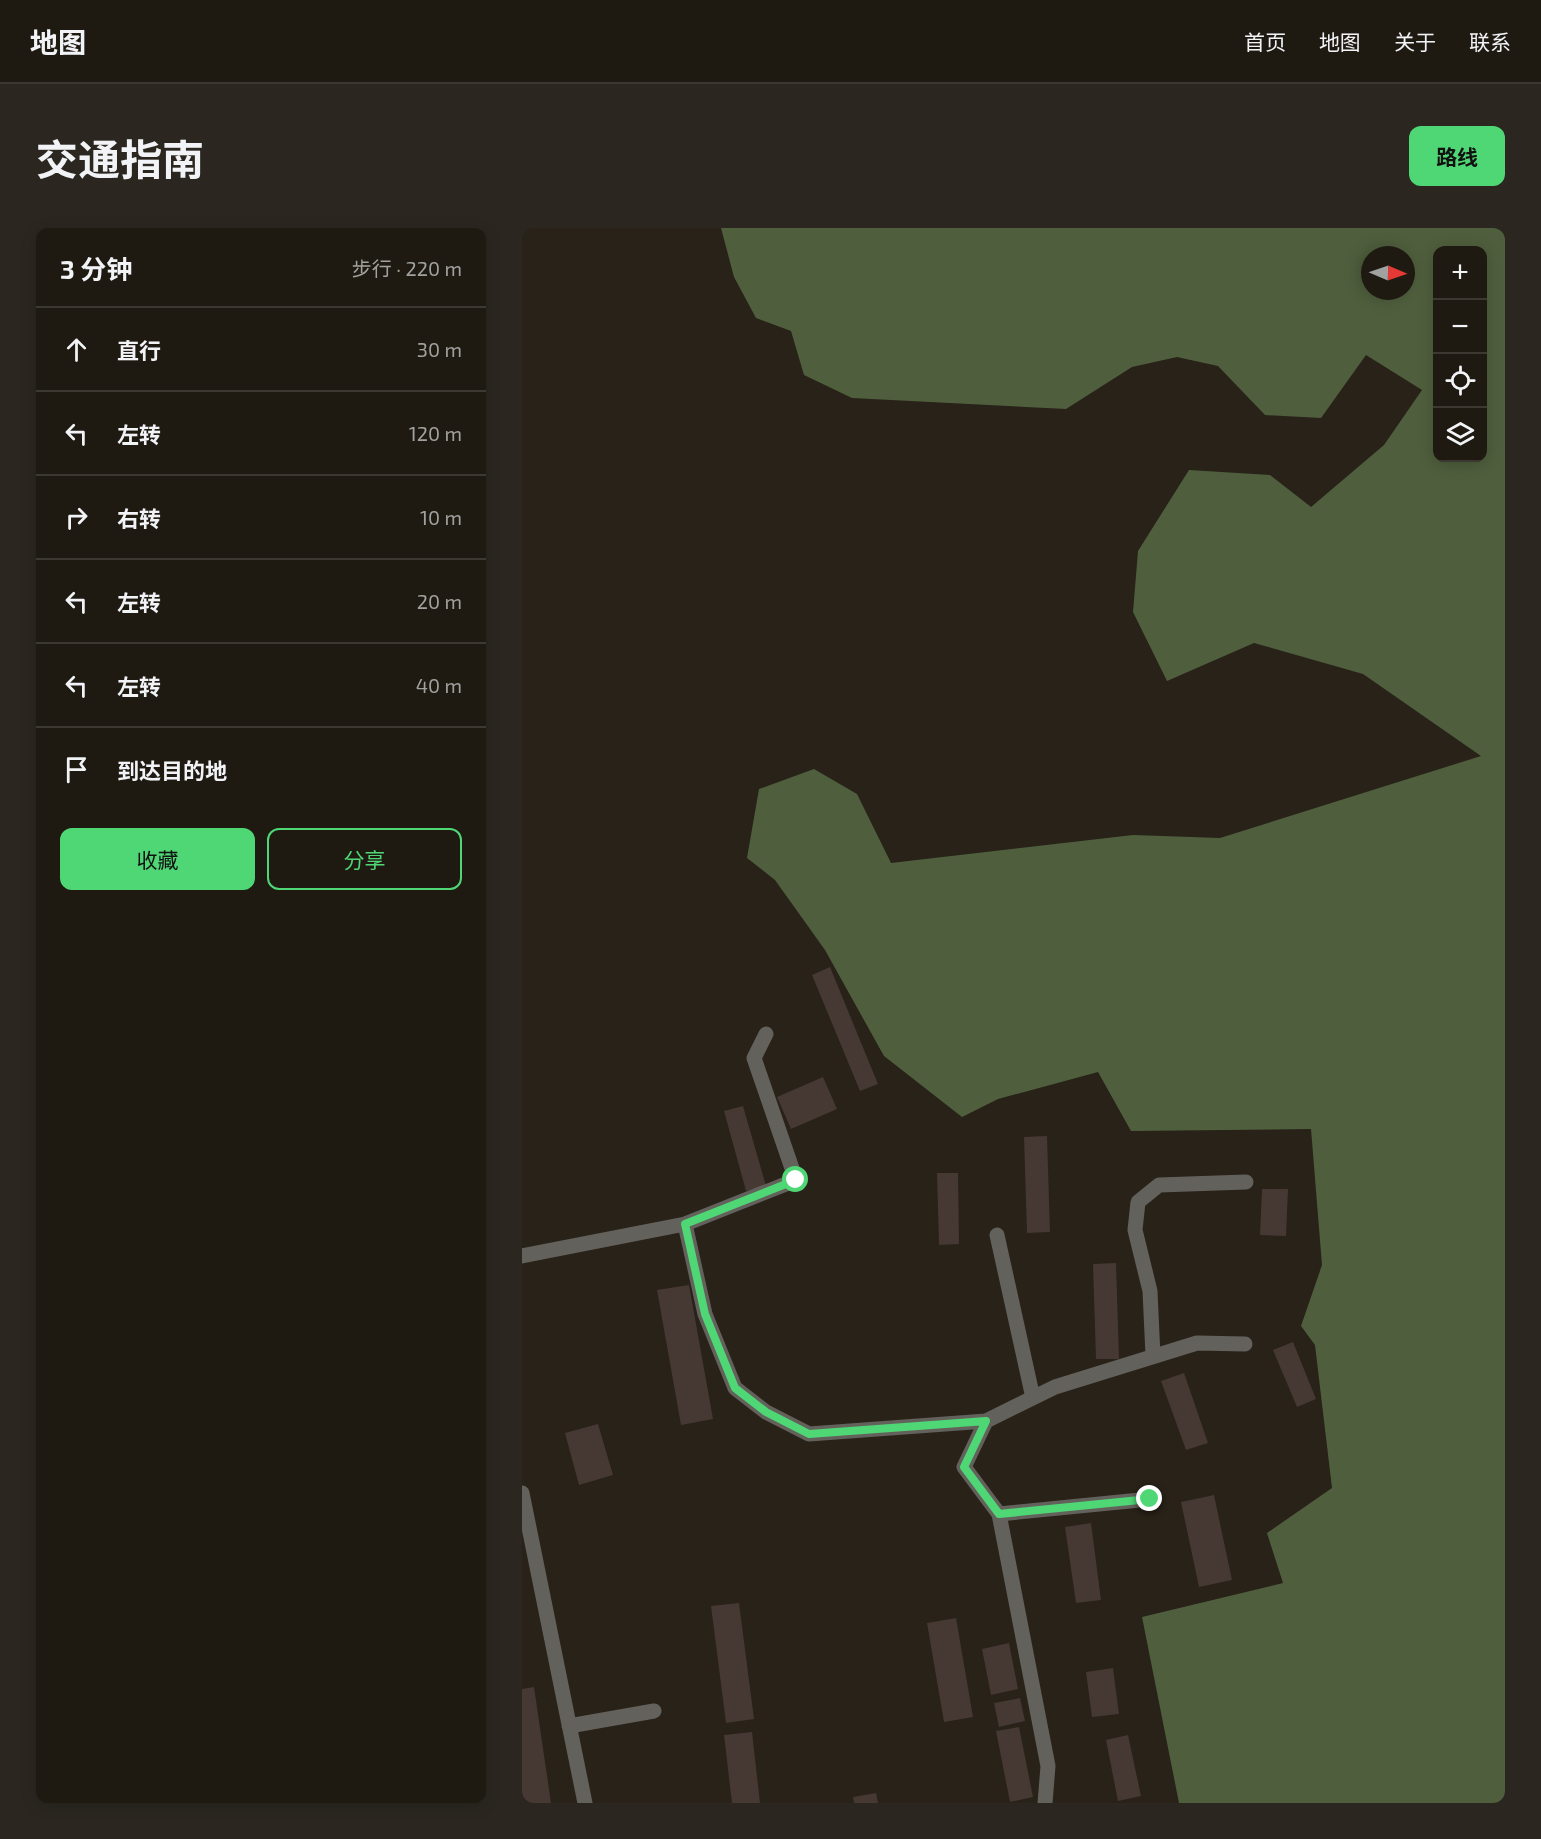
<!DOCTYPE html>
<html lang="zh">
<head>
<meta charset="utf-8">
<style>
  :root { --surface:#1e1a12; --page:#2b2720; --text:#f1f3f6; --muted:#a1a19f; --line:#3c3832; --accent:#4fd675 }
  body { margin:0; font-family:"Exo 2","Noto Sans SC",sans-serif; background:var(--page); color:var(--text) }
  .controls { position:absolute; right:18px; top:18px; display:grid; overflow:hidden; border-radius:12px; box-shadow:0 3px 15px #0003 }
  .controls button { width:54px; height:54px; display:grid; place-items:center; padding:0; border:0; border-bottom:2px solid var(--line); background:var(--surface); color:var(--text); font:30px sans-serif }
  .compass { position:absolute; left:839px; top:18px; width:54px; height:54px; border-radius:50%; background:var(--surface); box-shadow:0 3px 15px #0003; rotate:92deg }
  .stop { position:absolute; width:18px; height:18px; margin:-14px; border:4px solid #4fd675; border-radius:50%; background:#fff }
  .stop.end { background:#4fd675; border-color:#fff; box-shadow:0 2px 6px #0008 }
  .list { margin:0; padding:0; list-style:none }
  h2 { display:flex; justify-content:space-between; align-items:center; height:78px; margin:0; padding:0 24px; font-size:26px }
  h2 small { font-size:20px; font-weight:400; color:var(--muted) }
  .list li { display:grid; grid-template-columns:39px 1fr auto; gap:18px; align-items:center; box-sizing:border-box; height:84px; padding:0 24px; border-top:2px solid var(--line) }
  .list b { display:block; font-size:22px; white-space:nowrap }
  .list em { font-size:20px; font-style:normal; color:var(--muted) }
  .actions { display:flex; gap:12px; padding:18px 24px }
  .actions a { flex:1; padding:14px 0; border:2px solid var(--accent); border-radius:12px; text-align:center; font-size:21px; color:var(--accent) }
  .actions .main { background:var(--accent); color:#111 }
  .icon { flex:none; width:33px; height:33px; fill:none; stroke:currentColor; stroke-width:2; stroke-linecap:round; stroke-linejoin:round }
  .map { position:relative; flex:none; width:983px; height:1575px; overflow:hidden; border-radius:12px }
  header { display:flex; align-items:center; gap:36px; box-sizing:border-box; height:84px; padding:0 30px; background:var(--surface); border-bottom:2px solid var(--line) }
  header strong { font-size:28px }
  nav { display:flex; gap:33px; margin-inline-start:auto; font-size:21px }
  .intro { display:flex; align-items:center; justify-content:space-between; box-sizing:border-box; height:144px; padding:0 36px }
  h1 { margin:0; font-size:42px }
  .button { padding:15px 27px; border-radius:12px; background:var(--accent); color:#111; font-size:21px; font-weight:700 }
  main { display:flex; gap:36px; padding:0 36px }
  aside { flex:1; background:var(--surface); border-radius:12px; box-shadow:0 3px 15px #0003 }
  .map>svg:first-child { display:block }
  .forest { fill:#4f5f3d; fill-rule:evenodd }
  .building { fill:#463934 }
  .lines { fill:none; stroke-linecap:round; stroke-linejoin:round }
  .minor { stroke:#63615c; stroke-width:15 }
  .route { stroke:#4fd675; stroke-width:8 }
</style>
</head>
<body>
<header>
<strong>地图</strong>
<nav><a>首页</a><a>地图</a><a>关于</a><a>联系</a></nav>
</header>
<div class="intro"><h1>交通指南</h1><a class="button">路线</a></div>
<main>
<aside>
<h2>3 分钟<small>步行 · 220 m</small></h2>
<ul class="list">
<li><svg class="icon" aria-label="ahead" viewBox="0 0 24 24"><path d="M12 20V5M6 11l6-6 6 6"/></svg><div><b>直行</b></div><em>30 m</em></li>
<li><svg class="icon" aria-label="left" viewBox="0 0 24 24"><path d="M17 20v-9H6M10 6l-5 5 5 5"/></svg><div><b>左转</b></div><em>120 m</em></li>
<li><svg class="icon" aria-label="right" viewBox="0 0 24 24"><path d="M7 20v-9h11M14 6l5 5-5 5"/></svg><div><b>右转</b></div><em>10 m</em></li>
<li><svg class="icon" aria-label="left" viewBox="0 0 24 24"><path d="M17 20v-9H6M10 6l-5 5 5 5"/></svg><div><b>左转</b></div><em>20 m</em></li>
<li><svg class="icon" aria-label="left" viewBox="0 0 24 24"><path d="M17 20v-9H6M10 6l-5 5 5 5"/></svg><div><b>左转</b></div><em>40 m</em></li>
<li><svg class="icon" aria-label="arrive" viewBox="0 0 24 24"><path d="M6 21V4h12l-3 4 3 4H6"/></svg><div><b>到达目的地</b></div></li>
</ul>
<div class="actions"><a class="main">收藏</a><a>分享</a></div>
</aside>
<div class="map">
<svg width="983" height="1575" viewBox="0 0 983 1575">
  <rect width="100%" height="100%" fill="#282218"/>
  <path class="forest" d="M199,0H983V1575H657L620,1389L761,1355L745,1305L810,1260L793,1117L779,1098L800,1037L789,901L609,903L576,844L476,871L440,889L362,828L303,722L253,652L225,630L237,561L292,541L335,566L369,635L611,607L698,610L959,528L841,446L732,415L645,453L611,384L616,323L667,242L748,247L789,279L862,217L900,162L844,127L799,190L743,187L696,138L655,129L610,139L544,181L330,170L282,147L269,103L234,90L212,49ZM915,22H960V230H915ZM848,27H884V63H848Z"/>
  <path class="building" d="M308,739L356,856L338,863L290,747Z
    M301,849L315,881L269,901L255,869Z
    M221,878L244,958L224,963L202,883Z
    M525,908L528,1004L505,1005L502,909Z
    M415,945H436L437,1016L417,1017Z
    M740,961H766L764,1008L738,1007Z
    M594,1035L597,1131H574L571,1036Z
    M167,1057L191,1191L159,1197L135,1062Z
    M771,1114L794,1171L775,1179L751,1122Z
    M662,1145L686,1215L664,1222L639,1153Z
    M76,1196L91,1247L57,1257L43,1205Z
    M692,1267L710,1352L677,1359L659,1274Z
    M569,1295L579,1372L554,1375L543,1299Z
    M217,1375L232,1491L204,1495L189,1378Z
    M434,1390L451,1489L422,1494L405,1395Z
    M487,1415L496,1461L469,1467L460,1421Z
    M591,1440L597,1486L570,1489L564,1444Z
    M12,1459L29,1575H0V1461Z
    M498,1470L503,1493L477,1499L472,1475Z
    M497,1499L511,1569L488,1574L474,1503Z
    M230,1504L238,1575H210L202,1507Z
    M606,1507L619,1568L596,1573L584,1512Z
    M354,1565L356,1575H332L331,1569Z"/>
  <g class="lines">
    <path class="minor" d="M163,996L183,1086L213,1160L244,1184L287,1206L464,1193L533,1159L675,1115L723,1116
      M475,1007L511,1170
      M0,1028L163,996L274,952L232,830L244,806
      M631,1128L628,1063L613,1002L616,974L637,957L724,954
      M464,1193L442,1239L477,1286L526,1538L523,1575
      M0,1265L63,1575
      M477,1286L628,1271
      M47,1498L132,1483"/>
  </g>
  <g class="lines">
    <path class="route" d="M274,952L163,996L183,1086L213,1160L244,1184L287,1206L464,1193L442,1239L477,1286L628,1271"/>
  </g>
</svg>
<div class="controls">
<button>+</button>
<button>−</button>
<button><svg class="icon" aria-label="locate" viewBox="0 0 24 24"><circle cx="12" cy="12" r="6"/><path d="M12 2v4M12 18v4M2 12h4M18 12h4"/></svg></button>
<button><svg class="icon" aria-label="layers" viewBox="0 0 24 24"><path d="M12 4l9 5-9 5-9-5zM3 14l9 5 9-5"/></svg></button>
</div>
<svg class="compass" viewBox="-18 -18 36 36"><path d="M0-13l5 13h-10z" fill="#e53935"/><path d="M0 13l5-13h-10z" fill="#a1a19f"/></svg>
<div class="stop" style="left:274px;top:952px"></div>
<div class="stop end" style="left:628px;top:1271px"></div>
</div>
</main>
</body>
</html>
